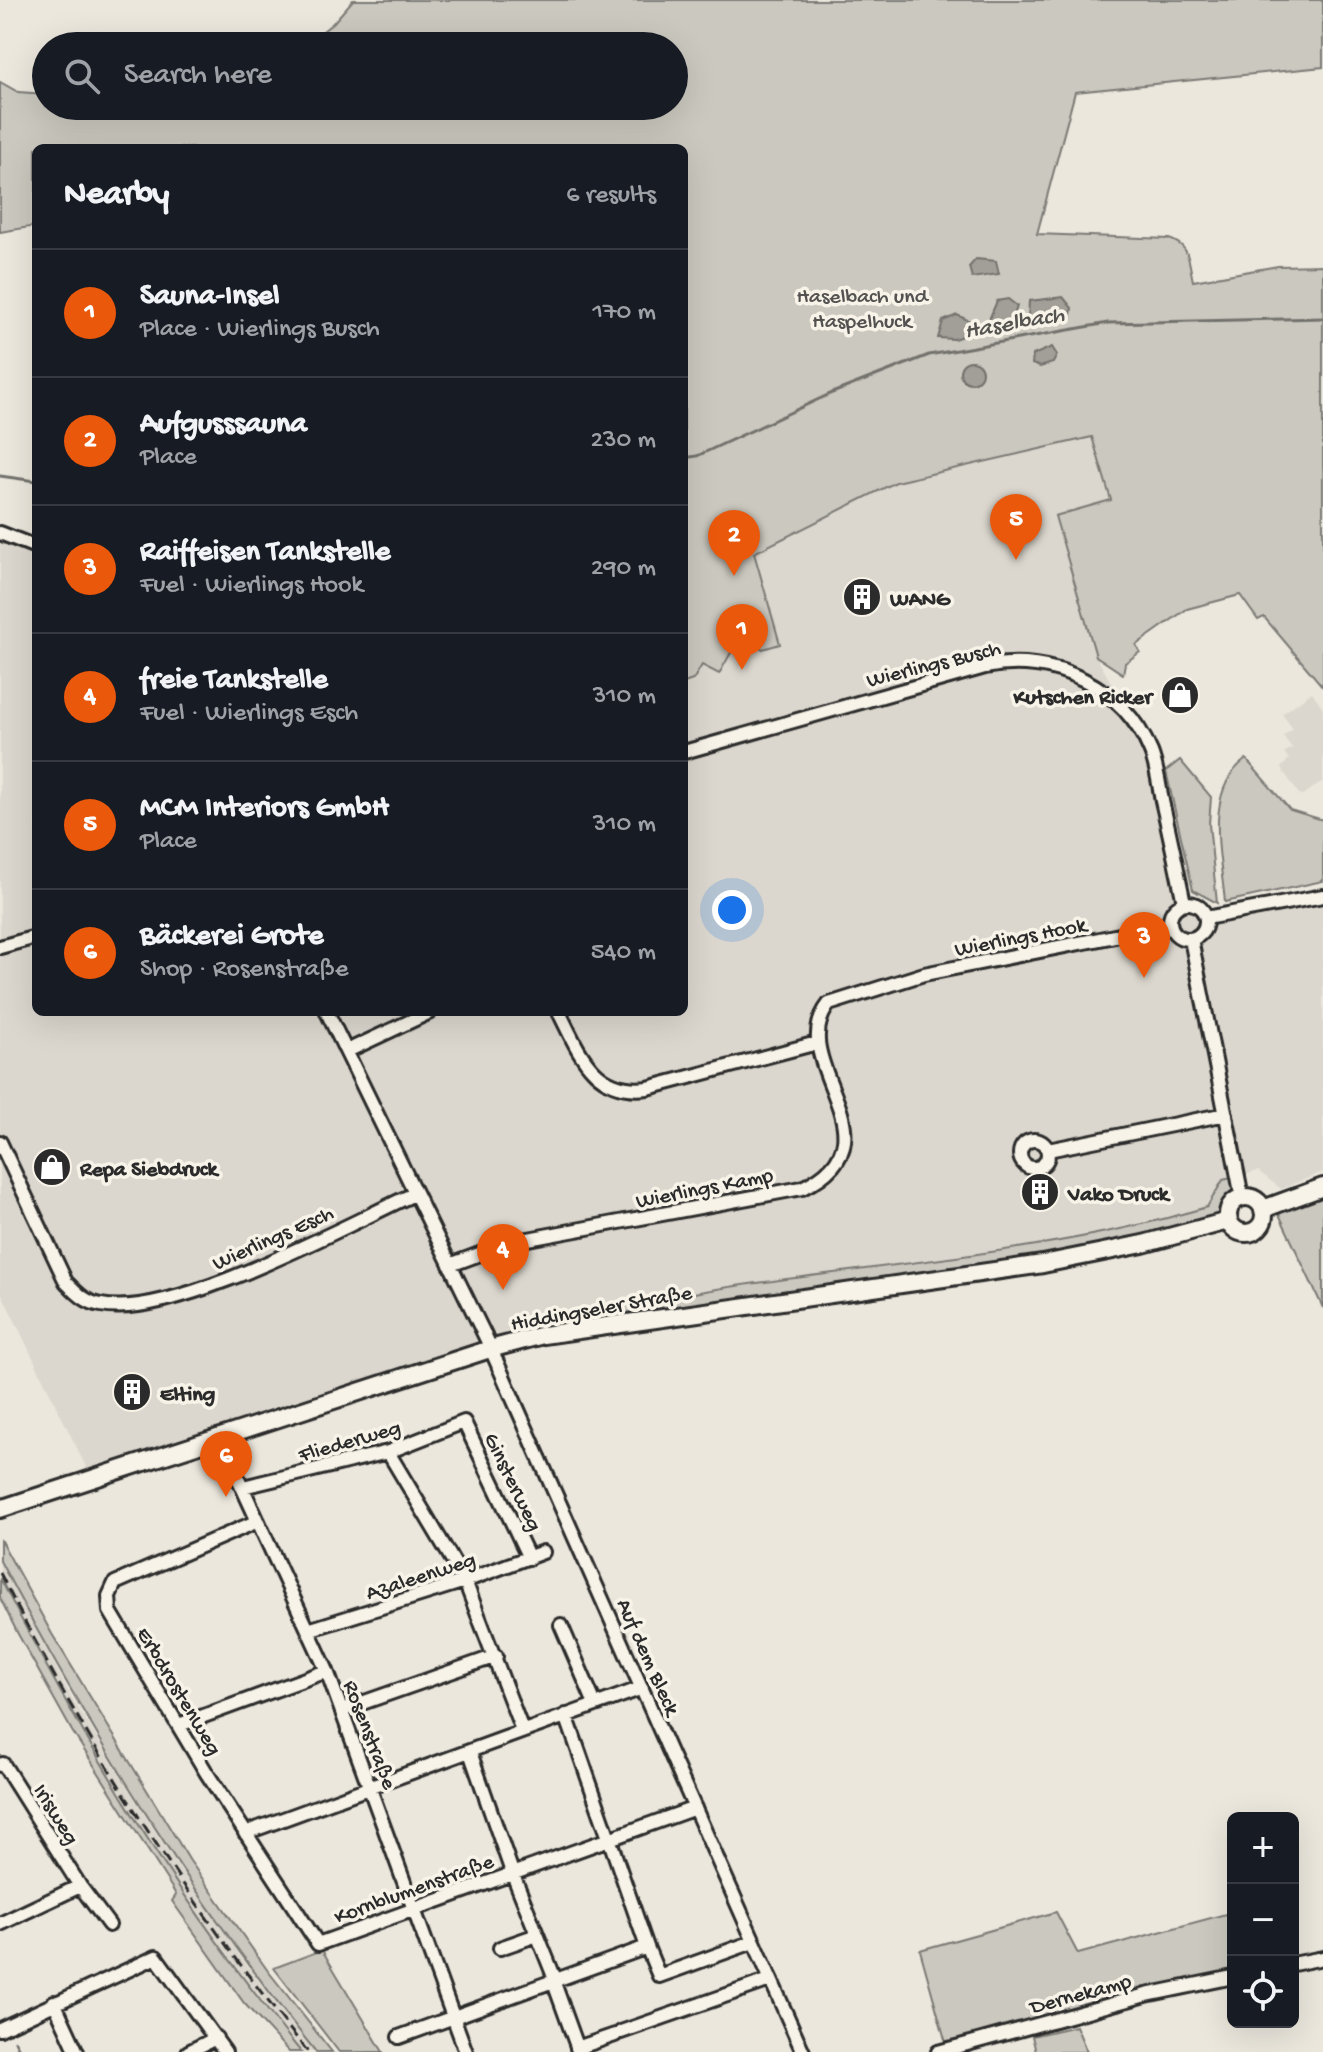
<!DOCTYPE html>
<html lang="en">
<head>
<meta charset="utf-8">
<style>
  :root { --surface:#171b24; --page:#242831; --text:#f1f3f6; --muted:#9ea1a6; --line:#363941; --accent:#ea580c }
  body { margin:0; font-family:"Gochi Hand",sans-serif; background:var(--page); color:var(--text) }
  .controls { position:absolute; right:24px; bottom:24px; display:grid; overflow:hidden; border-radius:12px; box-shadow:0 8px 32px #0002 }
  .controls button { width:72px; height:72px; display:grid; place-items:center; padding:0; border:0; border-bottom:2px solid var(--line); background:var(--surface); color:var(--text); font:40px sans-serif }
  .you { position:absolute; left:732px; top:910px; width:28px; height:28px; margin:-20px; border:6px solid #fff; border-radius:50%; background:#1a73e8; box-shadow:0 0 0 12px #1a73e833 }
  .badge { display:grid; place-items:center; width:52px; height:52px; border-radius:50%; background:var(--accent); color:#fff; font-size:26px; font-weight:700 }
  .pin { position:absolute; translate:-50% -66px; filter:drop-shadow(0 2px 4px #0008) }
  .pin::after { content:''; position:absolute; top:42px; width:28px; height:24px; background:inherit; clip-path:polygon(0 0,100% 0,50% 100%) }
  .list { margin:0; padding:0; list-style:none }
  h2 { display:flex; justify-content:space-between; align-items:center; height:104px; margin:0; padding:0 32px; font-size:34px }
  h2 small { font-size:26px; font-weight:400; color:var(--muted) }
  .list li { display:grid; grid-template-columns:52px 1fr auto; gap:24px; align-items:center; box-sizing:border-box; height:128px; padding:0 32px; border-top:2px solid var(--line) }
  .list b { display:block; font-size:30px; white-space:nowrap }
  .list p { margin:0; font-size:26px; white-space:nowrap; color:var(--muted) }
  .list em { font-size:26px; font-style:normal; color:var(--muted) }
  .icon { flex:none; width:44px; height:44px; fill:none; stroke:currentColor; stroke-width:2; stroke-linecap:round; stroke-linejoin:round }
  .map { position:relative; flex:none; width:1323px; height:2052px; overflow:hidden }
  .search { position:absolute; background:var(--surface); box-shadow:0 8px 32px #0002; left:32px; top:32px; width:656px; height:88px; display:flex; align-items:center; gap:20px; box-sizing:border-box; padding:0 28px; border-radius:44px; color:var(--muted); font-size:30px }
  .panel { position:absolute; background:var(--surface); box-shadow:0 8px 32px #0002; left:32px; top:144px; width:656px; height:872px; border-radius:12px }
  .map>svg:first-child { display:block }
  .built { fill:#dbd7ce }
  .green { fill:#cbc8bf; stroke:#7b7a75; stroke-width:2 }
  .water { fill:#a29f98; stroke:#72716c; stroke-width:2 }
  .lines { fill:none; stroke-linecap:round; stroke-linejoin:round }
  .stream { stroke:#72716c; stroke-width:3 }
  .street-casing { stroke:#2b2b2b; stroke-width:18 }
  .secondary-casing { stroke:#2b2b2b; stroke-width:22 }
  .street { stroke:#f7f3e8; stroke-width:12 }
  .secondary { stroke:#f7f3e8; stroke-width:16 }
  .rail { stroke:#2b2b2b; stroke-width:3; stroke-dasharray:12 6; stroke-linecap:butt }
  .labels { text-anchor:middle; stroke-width:7; stroke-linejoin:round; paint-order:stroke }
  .park-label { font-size:22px; fill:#535250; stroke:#f7f3e8 }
  .poi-label { font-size:22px; font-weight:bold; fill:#2b2b2b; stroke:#f7f3e8; text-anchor:start }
  .street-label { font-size:22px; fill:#2b2b2b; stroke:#f7f3e8 }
  .water-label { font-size:24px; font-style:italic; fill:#555451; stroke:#f7f3e8 }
</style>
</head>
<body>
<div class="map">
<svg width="1323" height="2052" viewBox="0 0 1323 2052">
  <rect width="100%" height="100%" fill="#ebe7dd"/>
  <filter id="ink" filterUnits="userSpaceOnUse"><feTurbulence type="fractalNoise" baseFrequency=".0125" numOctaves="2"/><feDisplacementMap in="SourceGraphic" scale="16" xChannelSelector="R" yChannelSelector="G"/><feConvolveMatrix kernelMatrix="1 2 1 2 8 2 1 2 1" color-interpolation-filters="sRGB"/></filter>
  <g filter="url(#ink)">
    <path class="built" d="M1093,437L1111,500L1056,516L1096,656L1152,755L1189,903L1199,907L1206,918L1323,896V1172L1281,1189L1258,1171L1240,1176L1223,1180L1208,1207L1062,1241L734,1287L539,1322L87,1469L0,1290V528L36,542V1012H684V588L896,482Z
      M1312,692L1323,708V781L1303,795L1299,794L1281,768L1289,759L1284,753L1292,748L1283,736L1293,729L1282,714Z
      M0,1561L72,1698L156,1833L251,1971L316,2052H301L294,2044L201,1918L137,1822L51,1677L0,1578Z"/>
    <path class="green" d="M353,0H1323V67L1075,92L1037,234L1169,239C1191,246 1188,260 1193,281L1278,266L1323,265V687L1264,617L1258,620L1240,595L1187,609L1136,645L1140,652L1125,663L1123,674L1096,656L1055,516L1111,500L1092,437L896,482L754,553L780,644L763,649L747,640L737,642L719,674L702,665L693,680L684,683V148H36V226L0,232V82L18,92L46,94V106H674V46H304L333,23Z
      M1246,759L1290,810L1323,820V881L1225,902C1221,856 1203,791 1246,759Z
      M1180,760L1211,797L1209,824L1217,903L1193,890L1166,771Z
      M1240,1176L1242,1197L1230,1206L1228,1214L1043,1264L490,1349L516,1328L539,1322C605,1310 670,1296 736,1286C894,1263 1054,1252 1207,1207L1223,1180Z
      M1323,1196V1308L1278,1212Z
      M0,1539L52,1634L190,1861L268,1971L332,2052H316C193,1899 92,1735 0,1561Z
      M0,1578C85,1744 182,1907 301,2052H289L244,2003L172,1901L176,1895L172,1888L72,1731L18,1634L0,1598Z
      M1056,1912L1078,1954L1233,1912V1971L1111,1998L946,2043L920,1950Z
      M322,1950L383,2052H339L274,1968Z
      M1076,2026L1087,2052H1036L1032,2036Z"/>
    <path class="water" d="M976,259L996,261L999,274L972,278L969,267Z
      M1063,297L1072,308L1070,321C1054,319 1043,325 1028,318L1029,301Z
      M1008,299L1017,306L1011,325L992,330L988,322L997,301Z
      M957,315L970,321L968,334L954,339L938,338L943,321Z
      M1052,347L1057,355L1053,363L1040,367L1032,364L1033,355Z
      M960 372a11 11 0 1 1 22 0a11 11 0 1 1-22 0Z"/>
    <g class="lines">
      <path class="stream" d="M684,458L697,456L832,393L929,355L1108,323L1323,318
        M0,476L36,481
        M15,2041L20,2052"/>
      <defs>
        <path id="street" d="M0,533L36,547
          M684,752L985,667C1053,653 1124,686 1151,752C1157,767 1159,785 1162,801C1170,835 1177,869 1184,903
          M1170 921a18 18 0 1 1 36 0a18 18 0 1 1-36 0Z
          M1206,918L1323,896
          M1191,939L1242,1197
          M0,947L36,937
          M327,1012L487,1340L803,2052
          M559,1012C579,1052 594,1095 648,1088L817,1043
          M347,1051L430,1012
          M1020 1154a14 14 0 1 1 28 0a14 14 0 1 1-28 0Z
          M0,1142L66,1282C77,1293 85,1302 101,1305C173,1320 344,1226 414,1194
          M1048,1150L1226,1114
          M450,1265L512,1242L802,1188C905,1139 782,1063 829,1004L924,974L1170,925
          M220,1439L327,1671L466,2052
          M388,1452L465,1581L522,1730
          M243,1487L388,1452L464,1422L529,1558
          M258,1521L115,1583L109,1596L110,1611L206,1772L318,1944L695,1808
          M561,1625L595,1704
          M308,1630L465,1581L543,1552
          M342,1710L496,1656
          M566,1715L647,1947
          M179,1725L327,1671
          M470,1752L512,1872L555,1979
          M0,1765L3,1764L80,1886L0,1924
          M245,1833L642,1688
          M80,1886L109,1925
          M500,1948L537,1935
          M1293,1964L1323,1958
          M553,1980L579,2052
          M54,2002L77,2052
          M0,2029L156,1957L225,2052
          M621,2032L770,1980
          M399,2037L647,1947L659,1976L753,1942
          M577,2048L615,2035
          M188,2052L216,2038
          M938,2052L1146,1995L1233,1977"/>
        <path id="secondary" d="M1228 1215a18 18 0 1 1 36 0a18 18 0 1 1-36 0Z
          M1263,1209L1323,1187
          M0,1509L490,1349L543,1335L1043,1264L1143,1244L1228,1221"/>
      </defs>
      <use href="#street" class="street-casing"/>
      <use href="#secondary" class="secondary-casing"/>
      <use href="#street" class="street"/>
      <use href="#secondary" class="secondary"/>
      <path class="rail" d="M0,1573C85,1743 189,1904 308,2052"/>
    </g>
  </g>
  <defs>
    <symbol id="building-disc" viewBox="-11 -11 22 22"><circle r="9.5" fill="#2b2b2b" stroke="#f7f3e8"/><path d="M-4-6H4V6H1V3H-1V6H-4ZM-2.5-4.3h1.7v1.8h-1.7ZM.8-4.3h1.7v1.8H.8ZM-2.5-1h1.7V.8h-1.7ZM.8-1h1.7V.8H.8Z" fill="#fff"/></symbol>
    <symbol id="shop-disc" viewBox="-11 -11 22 22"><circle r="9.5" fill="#2b2b2b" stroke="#f7f3e8"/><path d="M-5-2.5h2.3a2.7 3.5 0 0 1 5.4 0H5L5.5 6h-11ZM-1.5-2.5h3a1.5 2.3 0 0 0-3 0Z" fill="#fff"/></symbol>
  </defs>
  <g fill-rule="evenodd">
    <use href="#building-disc" x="840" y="575" width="44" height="44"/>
    <use href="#shop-disc" x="1158" y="673" width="44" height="44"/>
    <use href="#shop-disc" x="30" y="1145" width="44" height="44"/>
    <use href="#building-disc" x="1018" y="1170" width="44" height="44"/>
    <use href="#building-disc" x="110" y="1370" width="44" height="44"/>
  </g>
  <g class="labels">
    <g class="park-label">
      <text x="862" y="302">Haselbach und<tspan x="862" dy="25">Haspelhuck</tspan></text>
    </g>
    <g class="poi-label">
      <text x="890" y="605">WANG</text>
      <text x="1152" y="703" text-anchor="end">Kutschen Ricker</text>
      <text x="80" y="1175">Repa Siebdruck</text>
      <text x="1068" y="1200">Vako Druck</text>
      <text x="160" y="1400">Elting</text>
    </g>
    <g class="street-label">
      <text transform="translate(933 662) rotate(-14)" y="8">Wierlings Busch</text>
      <text transform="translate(1020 935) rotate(-11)" y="8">Wierlings Hook</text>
      <text transform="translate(704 1186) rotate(-11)" y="8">Wierlings Kamp</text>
      <text transform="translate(272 1236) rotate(-24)" y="8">Wierlings Esch</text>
      <text transform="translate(601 1306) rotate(-10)" y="8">Hiddingseler Straße</text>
      <text transform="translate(349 1439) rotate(-16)" y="8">Fliederweg</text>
      <text transform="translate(515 1481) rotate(64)" y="8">Ginsterweg</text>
      <text transform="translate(420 1574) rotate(-18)" y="8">Azaleenweg</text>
      <text transform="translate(650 1656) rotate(66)" y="8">Auf dem Bleck</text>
      <text transform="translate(181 1690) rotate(59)" y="8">Erbdrostenweg</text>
      <text transform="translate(372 1734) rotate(69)" y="8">Rosenstraße</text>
      <text transform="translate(58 1813) rotate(58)" y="8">Irisweg</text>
      <text transform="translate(413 1887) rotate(-20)" y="8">Kornblumenstraße</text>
      <text transform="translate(1080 1992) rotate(-15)" y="8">Dernekamp</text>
    </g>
    <g class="water-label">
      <text transform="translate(1014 321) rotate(-10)" y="8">Haselbach</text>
    </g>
  </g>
</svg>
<div class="controls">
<button>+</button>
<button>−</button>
<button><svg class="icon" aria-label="locate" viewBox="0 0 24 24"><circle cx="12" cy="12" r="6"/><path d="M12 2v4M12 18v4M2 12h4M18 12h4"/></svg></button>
</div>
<div class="you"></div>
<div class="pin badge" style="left:742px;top:670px">1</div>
<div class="pin badge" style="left:734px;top:576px">2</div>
<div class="pin badge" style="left:1144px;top:978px">3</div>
<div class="pin badge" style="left:503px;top:1290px">4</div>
<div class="pin badge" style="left:1016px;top:560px">5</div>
<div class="pin badge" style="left:226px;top:1497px">6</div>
<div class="search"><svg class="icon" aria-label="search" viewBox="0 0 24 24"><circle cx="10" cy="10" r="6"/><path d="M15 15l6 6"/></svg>Search here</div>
<section class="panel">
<h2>Nearby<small>6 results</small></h2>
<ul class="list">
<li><span class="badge">1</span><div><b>Sauna-Insel</b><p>Place · Wierlings Busch</p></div><em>170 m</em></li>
<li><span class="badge">2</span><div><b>Aufgusssauna</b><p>Place</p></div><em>230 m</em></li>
<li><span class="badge">3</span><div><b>Raiffeisen Tankstelle</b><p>Fuel · Wierlings Hook</p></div><em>290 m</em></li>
<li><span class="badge">4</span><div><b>freie Tankstelle</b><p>Fuel · Wierlings Esch</p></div><em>310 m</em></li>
<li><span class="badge">5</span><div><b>MCM Interiors GmbH</b><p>Place</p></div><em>310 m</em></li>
<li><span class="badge">6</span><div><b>Bäckerei Grote</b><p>Shop · Rosenstraße</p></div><em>540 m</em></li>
</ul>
</section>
</div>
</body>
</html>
